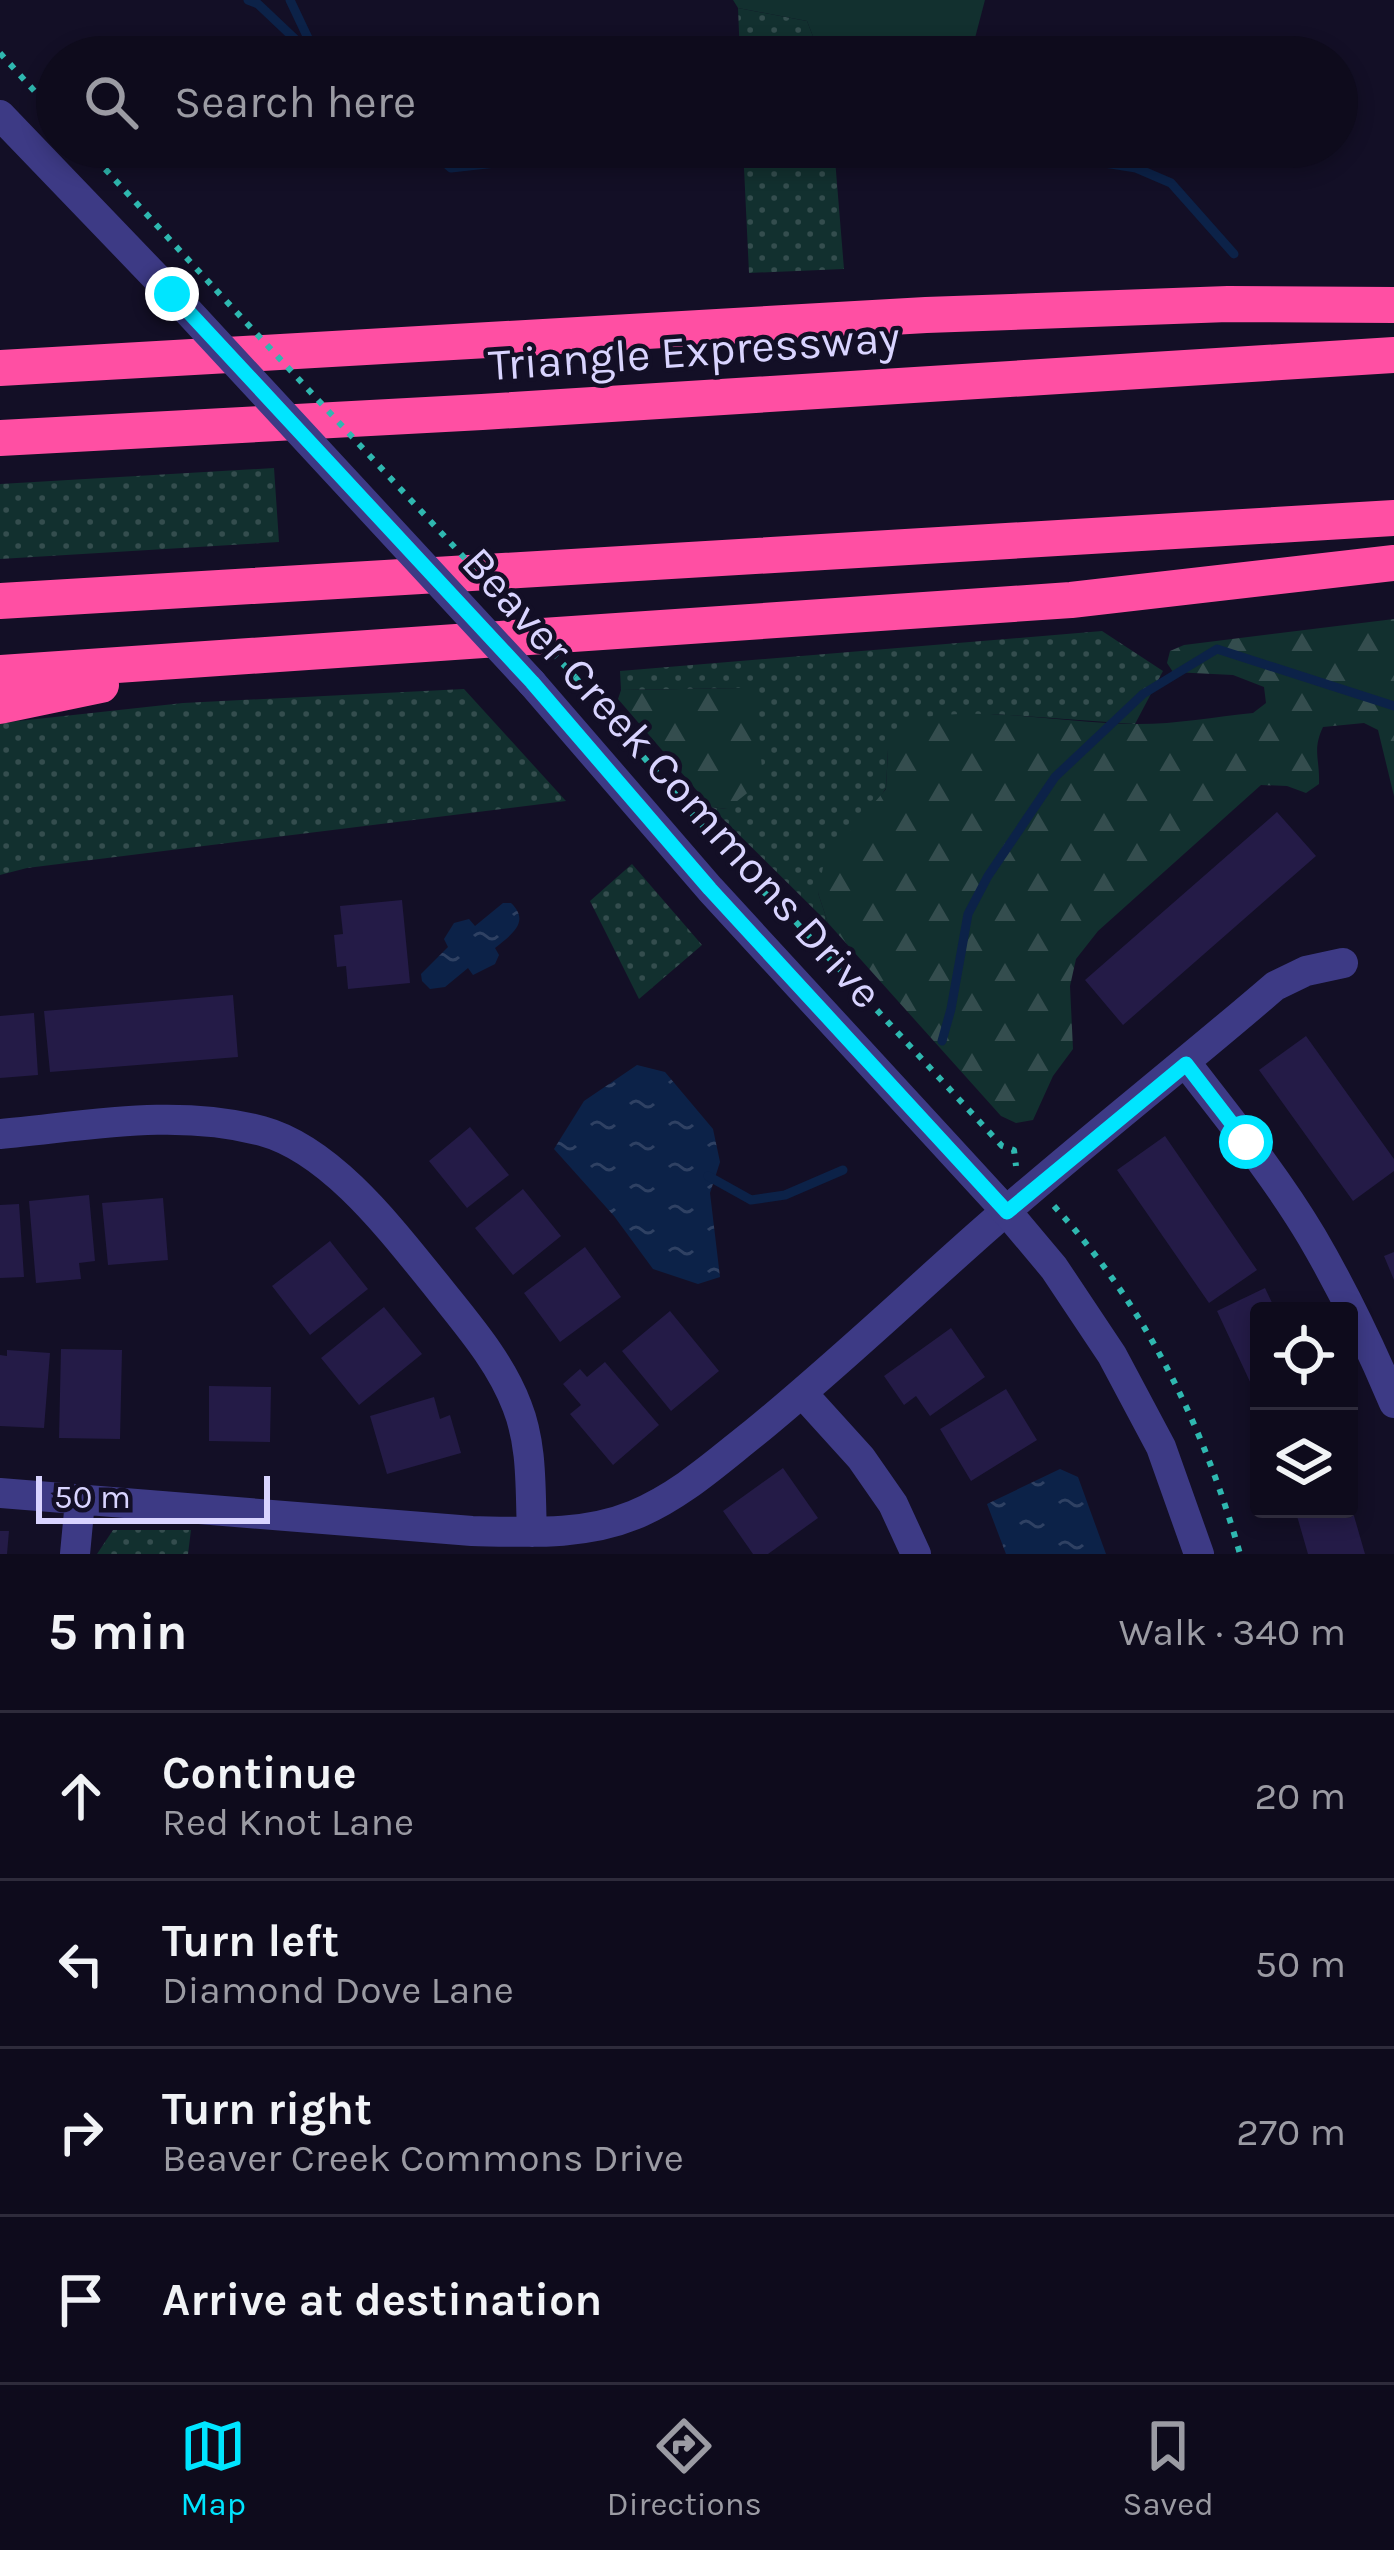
<!DOCTYPE html>
<html lang="en">
<head>
<meta charset="utf-8">
<style>
  :root { --surface:#0e0b1c; --page:#1c1929; --text:#f1f3f6; --muted:#9b9ba3; --line:#2e2b3b; --accent:#00e5ff }
  body { margin:0; font-family:Karla,sans-serif; background:var(--page); color:var(--text) }
  .controls { position:absolute; right:36px; bottom:36px; display:grid; overflow:hidden; border-radius:12px; box-shadow:0 6px 18px #0003 }
  .controls button { width:108px; height:108px; display:grid; place-items:center; padding:0; border:0; border-bottom:3px solid var(--line); background:var(--surface); color:var(--text); font:60px sans-serif }
  .scale { position:absolute; left:36px; bottom:30px; width:234px; box-sizing:border-box; padding-left:12px; border:6px solid #d9d4ff; border-top:0; font-size:33px; line-height:42px; white-space:nowrap; color:#d9d4ff; -webkit-text-stroke:9px #130f26; paint-order:stroke }
  .stop { position:absolute; width:36px; height:36px; margin:-27px; border:9px solid #00e5ff; border-radius:50%; background:#fff }
  .stop.end { background:#00e5ff; border-color:#fff; box-shadow:0 3px 12px #0008 }
  .list { margin:0; padding:0; list-style:none }
  h2 { display:flex; justify-content:space-between; align-items:center; height:156px; margin:0; padding:0 48px; font-size:51px }
  h2 small { font-size:39px; font-weight:400; color:var(--muted) }
  .list li { display:grid; grid-template-columns:78px 1fr auto; gap:36px; align-items:center; box-sizing:border-box; height:168px; padding:0 48px; border-top:3px solid var(--line) }
  .list b { display:block; font-size:45px; white-space:nowrap }
  .list p { margin:0; font-size:39px; white-space:nowrap; color:var(--muted) }
  .list em { font-size:39px; font-style:normal; color:var(--muted) }
  .icon { flex:none; width:66px; height:66px; fill:none; stroke:currentColor; stroke-width:2; stroke-linecap:round; stroke-linejoin:round }
  .map { position:relative; flex:none; width:1394px; height:1554px; overflow:hidden }
  .search { position:absolute; background:var(--surface); box-shadow:0 6px 18px #0003; left:36px; right:36px; top:36px; height:132px; display:flex; align-items:center; gap:30px; box-sizing:border-box; padding:0 42px; border-radius:66px; color:var(--muted); font-size:45px }
  .sheet { height:828px; background:var(--surface) }
  nav { display:flex; justify-content:space-around; align-items:center; box-sizing:border-box; height:168px; border-top:3px solid var(--line); background:var(--surface); font-size:33px; color:var(--muted) }
  nav a { display:grid; justify-items:center; gap:6px }
  nav .on { color:var(--accent) }
  .map>svg:first-child { display:block }
  .grass { fill:url(#grass-dots) }
  .forest { fill:url(#forest-firs) }
  .garden { fill:#12302f }
  .water { fill:url(#water-ripples) }
  .lines { fill:none; stroke-linecap:round; stroke-linejoin:round }
  .stream { stroke:#0c2248; stroke-width:9 }
  .building { fill:#241b47 }
  .path { stroke:#2fb8b0; stroke-width:6; stroke-dasharray:6 9; stroke-linecap:butt }
  .minor { stroke:#3d3a85; stroke-width:30 }
  .tertiary { stroke:#3d3a85; stroke-width:30 }
  .motorway { stroke:#ff4fa3; stroke-width:36 }
  .path-bridge { stroke:#2fb8b0; stroke-width:6; stroke-dasharray:6 9; stroke-linecap:butt }
  .tertiary-bridge { stroke:#3d3a85; stroke-width:30 }
  .route { stroke:#00e5ff; stroke-width:15 }
  .labels { text-anchor:middle; stroke-width:9; stroke-linejoin:round; paint-order:stroke }
  .street-label { font-size:45px; fill:#d9d4ff; stroke:#130f26 }
</style>
</head>
<body>
<div class="map">
<svg width="1394" height="1554" viewBox="0 0 1394 1554">
  <defs>
    <pattern id="grass-dots" width="8" height="8" patternUnits="userSpaceOnUse" patternTransform="scale(3)"><rect width="8" height="8" fill="#12302f"/><path d="M2 2h.1M6 6h.1" fill="none" stroke="#344d4e" stroke-width="1.8" stroke-linecap="round"/></pattern>
    <pattern id="forest-firs" width="22" height="20" patternUnits="userSpaceOnUse" patternTransform="scale(3)"><rect width="22" height="20" fill="#12302f"/><path d="M5 1l3.5 6h-7zM16 11l3.5 6h-7z" fill="#344d4e"/></pattern>
    <pattern id="water-ripples" width="26" height="14" patternUnits="userSpaceOnUse" patternTransform="scale(3)"><rect width="26" height="14" fill="#0c2248"/><path d="M2 4q2-2 4 0t4 0M15 11q2-2 4 0t4 0" fill="none" stroke="#2f4163"/></pattern>
  </defs>
  <rect width="100%" height="100%" fill="#130f26"/>
  <path class="grass" d="M738,8L807,21L821,57H740Z
    M743,147H834L844,269L749,273Z
    M274,468L279,542L0,559V484Z
    M1102,631L1163,671L1135,724L993,714L888,750L886,788L818,893L828,923L711,807L727,809L743,688L621,690L620,671Z
    M464,689L566,801L27,868L0,875V723L183,703Z
    M632,864L702,945L639,999L590,901Z
    M113,1530H191L188,1554H97Z"/>
  <path class="forest" d="M1394,619V796L1378,730L1364,723L1323,727C1312,750 1320,759 1319,784L1306,793L1287,786L1261,785L1098,931L1076,959L1070,986L1073,1049L1053,1076L1033,1120L1016,1123L1001,1116L828,923L818,893L824,862L886,789L888,750L900,722C976,703 1054,723 1132,724C1171,725 1213,717 1253,713L1266,703L1264,687L1233,675L1173,672L1167,663L1170,651L1184,645Z
    M743,688L756,700L762,769L755,787L727,809L711,807L618,699L621,690Z"/>
  <path class="garden" d="M733,0H985L970,57H821L807,21L738,8Z"/>
  <path class="water" d="M503,903H511C531,922 511,935 495,948L499,955L495,964L473,975L468,968L445,987L430,989L422,981L421,974L448,947L444,939L454,923L469,919L475,926Z
    M637,1065L665,1072L713,1129L720,1162L710,1193L720,1277L698,1284L653,1269L614,1216L554,1149L584,1101Z
    M1060,1469L1078,1477L1106,1554H1006L987,1504Z"/>
  <g class="lines">
    <path class="stream" d="M248,0L258,4L314,57
      M290,0L316,55
      M427,147L451,168L533,159L551,147
      M611,147C630,160 653,158 672,147
      M863,147L867,152L901,154L920,147
      M1080,147L1098,162L1136,168L1171,183L1234,254
      M942,1041L951,1009L968,914L988,876L1055,777L1143,694L1217,649L1394,706
      M708,1176L751,1200L785,1195L843,1170"/>
  </g>
  <path class="building" d="M1277,812L1316,856L1123,1025L1085,980Z
    M402,900L410,983L348,989L346,966L337,967L334,935L343,934L340,906Z
    M233,995L238,1057L50,1072L44,1011Z
    M34,1013L38,1075L0,1078V1016Z
    M1306,1036L1394,1159V1171L1353,1201L1259,1070Z
    M470,1127L509,1175L467,1208L429,1161Z
    M1165,1136L1257,1270L1209,1303L1117,1170Z
    M523,1189L561,1236L513,1275L475,1228Z
    M89,1195L95,1261L79,1263L81,1279L36,1283L29,1201Z
    M163,1198L168,1260L108,1265L102,1203Z
    M19,1204L24,1277L0,1278V1205Z
    M330,1241L368,1289L310,1335L272,1286Z
    M585,1247L621,1297L560,1342L524,1293Z
    M1394,1252V1280L1384,1256Z
    M1265,1288L1276,1311H1259V1401L1217,1311Z
    M384,1307L422,1354L359,1405L321,1358Z
    M670,1311L719,1371L671,1411L622,1351Z
    M951,1328L985,1377L930,1416L916,1396L904,1405L884,1376Z
    M61,1349L122,1350L120,1439L59,1438Z
    M7,1350L50,1353L44,1428L0,1426V1355L7,1356Z
    M605,1362L659,1425L613,1465L570,1414L581,1405L563,1384L580,1369L587,1377Z
    M209,1386L271,1387L270,1442L209,1441Z
    M1006,1389L1037,1440L971,1481L940,1429Z
    M434,1397L440,1419L450,1415L461,1453L387,1474L370,1416Z
    M783,1468L818,1518L768,1554H753L723,1511Z
    M1295,1509H1352L1365,1554H1308Z
    M0,1531H9L7,1554H0Z"/>
  <g class="lines">
    <path class="path" d="M0,53L57,116
      M85,147L216,290
      M575,677L742,872L794,920L1002,1146L1014,1150L1016,1166
      M1054,1206C1145,1305 1204,1426 1240,1554"/>
    <path class="minor" d="M1186,1063C1230,1120 1275,1175 1312,1237C1343,1290 1370,1346 1394,1403
      M0,1134C87,1126 176,1108 262,1131C332,1150 393,1232 437,1286C467,1324 500,1361 517,1406C533,1446 530,1491 532,1532
      M803,1394L861,1458L893,1504L916,1554
      M0,1493L472,1531C526,1532 583,1536 634,1515C680,1496 716,1463 754,1433C830,1371 901,1304 974,1239C1072,1152 1175,1072 1275,986L1306,971L1343,963
      M75,1554L80,1501"/>
    <path class="tertiary" d="M0,115L172,294
      M532,683L710,889L1007,1212L1054,1268L1112,1355L1161,1447L1199,1554"/>
    <path class="motorway" d="M0,368L926,315L1228,304L1394,305
      M0,438L482,412L1394,355
      M0,601L1394,518
      M0,673L1071,600L1394,563
      M0,706L101,685"/>
    <path class="path-bridge" d="M216,290L575,677"/>
    <path class="tertiary-bridge" d="M172,294L532,683"/>
  </g>
  <g class="lines">
    <path class="route" d="M172,294L532,682L710,889L1007,1212L1186,1064L1246,1142"/>
  </g>
  <g class="labels">
    <g class="street-label">
      <text transform="translate(694 350) rotate(-4)" y="16">Triangle Expressway</text>
      <text transform="translate(673 777) rotate(48)" y="16">Beaver Creek Commons Drive</text>
    </g>
  </g>
</svg>
<div class="controls">
<button><svg class="icon" aria-label="locate" viewBox="0 0 24 24"><circle cx="12" cy="12" r="6"/><path d="M12 2v4M12 18v4M2 12h4M18 12h4"/></svg></button>
<button><svg class="icon" aria-label="layers" viewBox="0 0 24 24"><path d="M12 4l9 5-9 5-9-5zM3 14l9 5 9-5"/></svg></button>
</div>
<div class="scale">50 m</div>
<div class="stop" style="left:1246px;top:1142px"></div>
<div class="stop end" style="left:172px;top:294px"></div>
<div class="search"><svg class="icon" aria-label="search" viewBox="0 0 24 24"><circle cx="10" cy="10" r="6"/><path d="M15 15l6 6"/></svg>Search here</div>
</div>
<section class="sheet">
<h2>5 min<small>Walk · 340 m</small></h2>
<ul class="list">
<li><svg class="icon" aria-label="ahead" viewBox="0 0 24 24"><path d="M12 20V5M6 11l6-6 6 6"/></svg><div><b>Continue</b><p>Red Knot Lane</p></div><em>20 m</em></li>
<li><svg class="icon" aria-label="left" viewBox="0 0 24 24"><path d="M17 20v-9H6M10 6l-5 5 5 5"/></svg><div><b>Turn left</b><p>Diamond Dove Lane</p></div><em>50 m</em></li>
<li><svg class="icon" aria-label="right" viewBox="0 0 24 24"><path d="M7 20v-9h11M14 6l5 5-5 5"/></svg><div><b>Turn right</b><p>Beaver Creek Commons Drive</p></div><em>270 m</em></li>
<li><svg class="icon" aria-label="arrive" viewBox="0 0 24 24"><path d="M6 21V4h12l-3 4 3 4H6"/></svg><div><b>Arrive at destination</b></div></li>
</ul>
</section>
<nav>
<a class="on"><svg class="icon" aria-label="map" viewBox="0 0 24 24"><path d="M3 6l6-2 6 2 6-2v14l-6 2-6-2-6 2zM9 4v14M15 6v14"/></svg>Map</a>
<a><svg class="icon" aria-label="directions" viewBox="0 0 24 24"><path d="M12 3l9 9-9 9-9-9zM9 14v-3h6M13 9l2 2-2 2"/></svg>Directions</a>
<a><svg class="icon" aria-label="saved" viewBox="0 0 24 24"><path d="M7 4h10v16l-5-4-5 4z"/></svg>Saved</a>
</nav>
</body>
</html>
